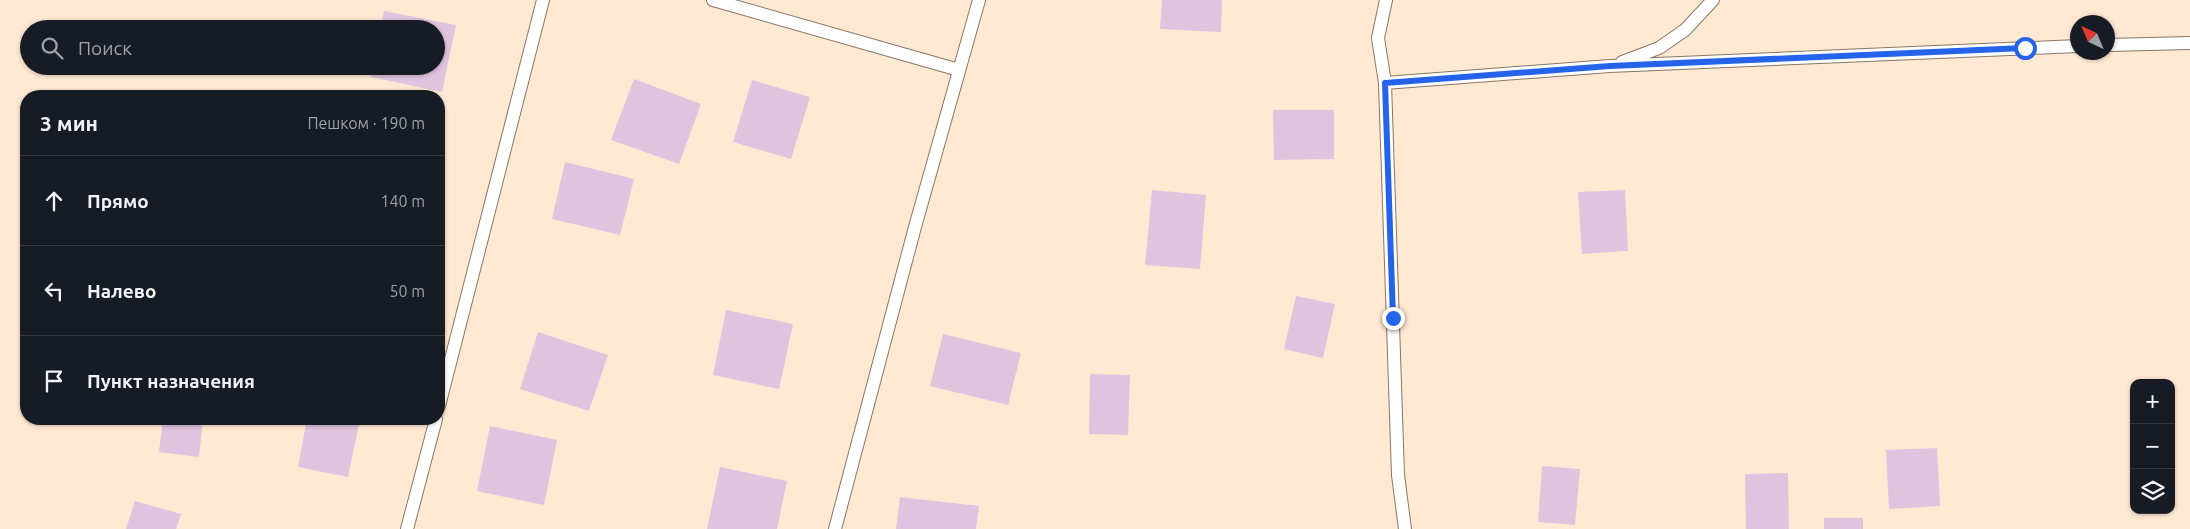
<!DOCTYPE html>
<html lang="ru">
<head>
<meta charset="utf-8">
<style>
  :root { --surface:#171b24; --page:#242831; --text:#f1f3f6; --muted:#9ea1a6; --line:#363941 }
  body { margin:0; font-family:Ubuntu,sans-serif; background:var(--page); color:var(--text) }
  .controls { position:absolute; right:15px; bottom:15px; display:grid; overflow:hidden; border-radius:10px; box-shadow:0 1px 4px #0004 }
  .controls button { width:45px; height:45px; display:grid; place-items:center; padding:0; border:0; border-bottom:1px solid var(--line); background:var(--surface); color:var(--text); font:25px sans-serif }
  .compass { position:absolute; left:2070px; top:15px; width:45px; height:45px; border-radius:50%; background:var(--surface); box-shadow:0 1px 4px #0004; rotate:316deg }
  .stop { position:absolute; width:15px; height:15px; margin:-11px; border:4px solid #2563eb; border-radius:50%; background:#fff }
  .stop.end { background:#2563eb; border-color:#fff; box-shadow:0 1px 5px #0008 }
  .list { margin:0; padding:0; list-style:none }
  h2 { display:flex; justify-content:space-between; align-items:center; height:65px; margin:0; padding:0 20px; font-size:21px }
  h2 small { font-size:16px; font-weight:400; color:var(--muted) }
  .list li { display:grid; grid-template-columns:32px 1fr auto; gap:15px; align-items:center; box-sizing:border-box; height:90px; padding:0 20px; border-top:1px solid var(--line) }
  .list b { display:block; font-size:19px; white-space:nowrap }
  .list em { font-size:16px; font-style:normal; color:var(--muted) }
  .icon { flex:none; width:28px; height:28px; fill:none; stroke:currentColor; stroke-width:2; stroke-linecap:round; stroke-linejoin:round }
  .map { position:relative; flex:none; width:2190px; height:529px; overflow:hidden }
  .search { position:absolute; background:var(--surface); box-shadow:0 1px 4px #0004; left:20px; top:20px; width:425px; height:55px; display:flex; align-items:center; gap:12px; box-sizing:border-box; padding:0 18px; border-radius:28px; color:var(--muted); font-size:19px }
  .panel { position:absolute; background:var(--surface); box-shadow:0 1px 4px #0004; left:20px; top:90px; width:425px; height:335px; border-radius:20px }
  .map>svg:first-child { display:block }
  .building { fill:#dfc4df }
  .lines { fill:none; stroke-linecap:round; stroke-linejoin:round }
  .lane-casing { stroke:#897662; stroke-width:14 }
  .lane { stroke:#fff; stroke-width:12 }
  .route { stroke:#2563eb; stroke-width:6 }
</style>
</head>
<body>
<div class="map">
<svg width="2190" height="529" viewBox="0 0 2190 529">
  <rect width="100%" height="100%" fill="#ffe9d3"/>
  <path class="building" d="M1162,0H1222L1221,32L1160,29Z
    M384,11L456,25L442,92L371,77L373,66H436V29H381Z
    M634,79L701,104L679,164L611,140Z
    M752,80L810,97L791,159L733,142Z
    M1273,110H1334V159L1274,160Z
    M565,162L634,179L620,235L552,219Z
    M1152,190L1206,195L1200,269L1145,265Z
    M1625,190L1628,251L1582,254L1578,192Z
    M1296,296L1335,304L1323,358L1284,349Z
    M726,310L793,324L779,389L713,375Z
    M538,332L608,355L589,411L520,389Z
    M943,334L1021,353L1008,405L930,386Z
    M1090,374L1130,375L1128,435L1089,434Z
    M163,419H203L199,457L159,452Z
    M307,419H333L359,424L348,477L298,467Z
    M490,426L557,440L544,505L477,491Z
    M1937,448L1940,506L1889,509L1886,450Z
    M1542,466L1580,469L1575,525L1538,522Z
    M720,467L787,481L777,529H707Z
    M1788,473L1789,529H1746L1745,474Z
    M900,497L979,506L976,529H896Z
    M135,501L181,514L176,529H126Z
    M1824,518H1863V529H1824Z"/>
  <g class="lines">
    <defs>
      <path id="lane" d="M713,0L959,70
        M1386,0L1378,38L1385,83L1398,475L1405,529
        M2108,45L2190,43
        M1622,62L1659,48L1685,30L1713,0
        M1385,83L1610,66L2078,46
        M439,406L543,0
        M407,529L436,419
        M835,529L915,227L979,0"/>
    </defs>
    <use href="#lane" class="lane-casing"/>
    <use href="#lane" class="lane"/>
  </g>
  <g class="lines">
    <path class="route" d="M1393,318L1385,83L1610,66L2025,48"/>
  </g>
</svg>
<div class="controls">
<button>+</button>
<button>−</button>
<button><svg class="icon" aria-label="layers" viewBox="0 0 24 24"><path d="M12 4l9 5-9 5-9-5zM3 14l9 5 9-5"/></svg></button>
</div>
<svg class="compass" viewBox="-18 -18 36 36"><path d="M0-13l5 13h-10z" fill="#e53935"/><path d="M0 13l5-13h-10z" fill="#9ea1a6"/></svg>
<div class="stop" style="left:2025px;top:48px"></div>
<div class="stop end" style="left:1393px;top:318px"></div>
<div class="search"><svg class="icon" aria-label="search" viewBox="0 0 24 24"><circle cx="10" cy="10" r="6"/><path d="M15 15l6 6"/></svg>Поиск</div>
<section class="panel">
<h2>3 мин<small>Пешком · 190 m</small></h2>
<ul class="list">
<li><svg class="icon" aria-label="ahead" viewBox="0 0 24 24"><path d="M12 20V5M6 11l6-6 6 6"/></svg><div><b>Прямо</b></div><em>140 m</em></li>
<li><svg class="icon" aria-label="left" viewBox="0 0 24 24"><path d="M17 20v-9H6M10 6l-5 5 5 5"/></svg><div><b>Налево</b></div><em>50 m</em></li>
<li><svg class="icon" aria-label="arrive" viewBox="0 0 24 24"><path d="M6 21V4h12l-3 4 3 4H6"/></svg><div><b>Пункт назначения</b></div></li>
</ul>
</section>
</div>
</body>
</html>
